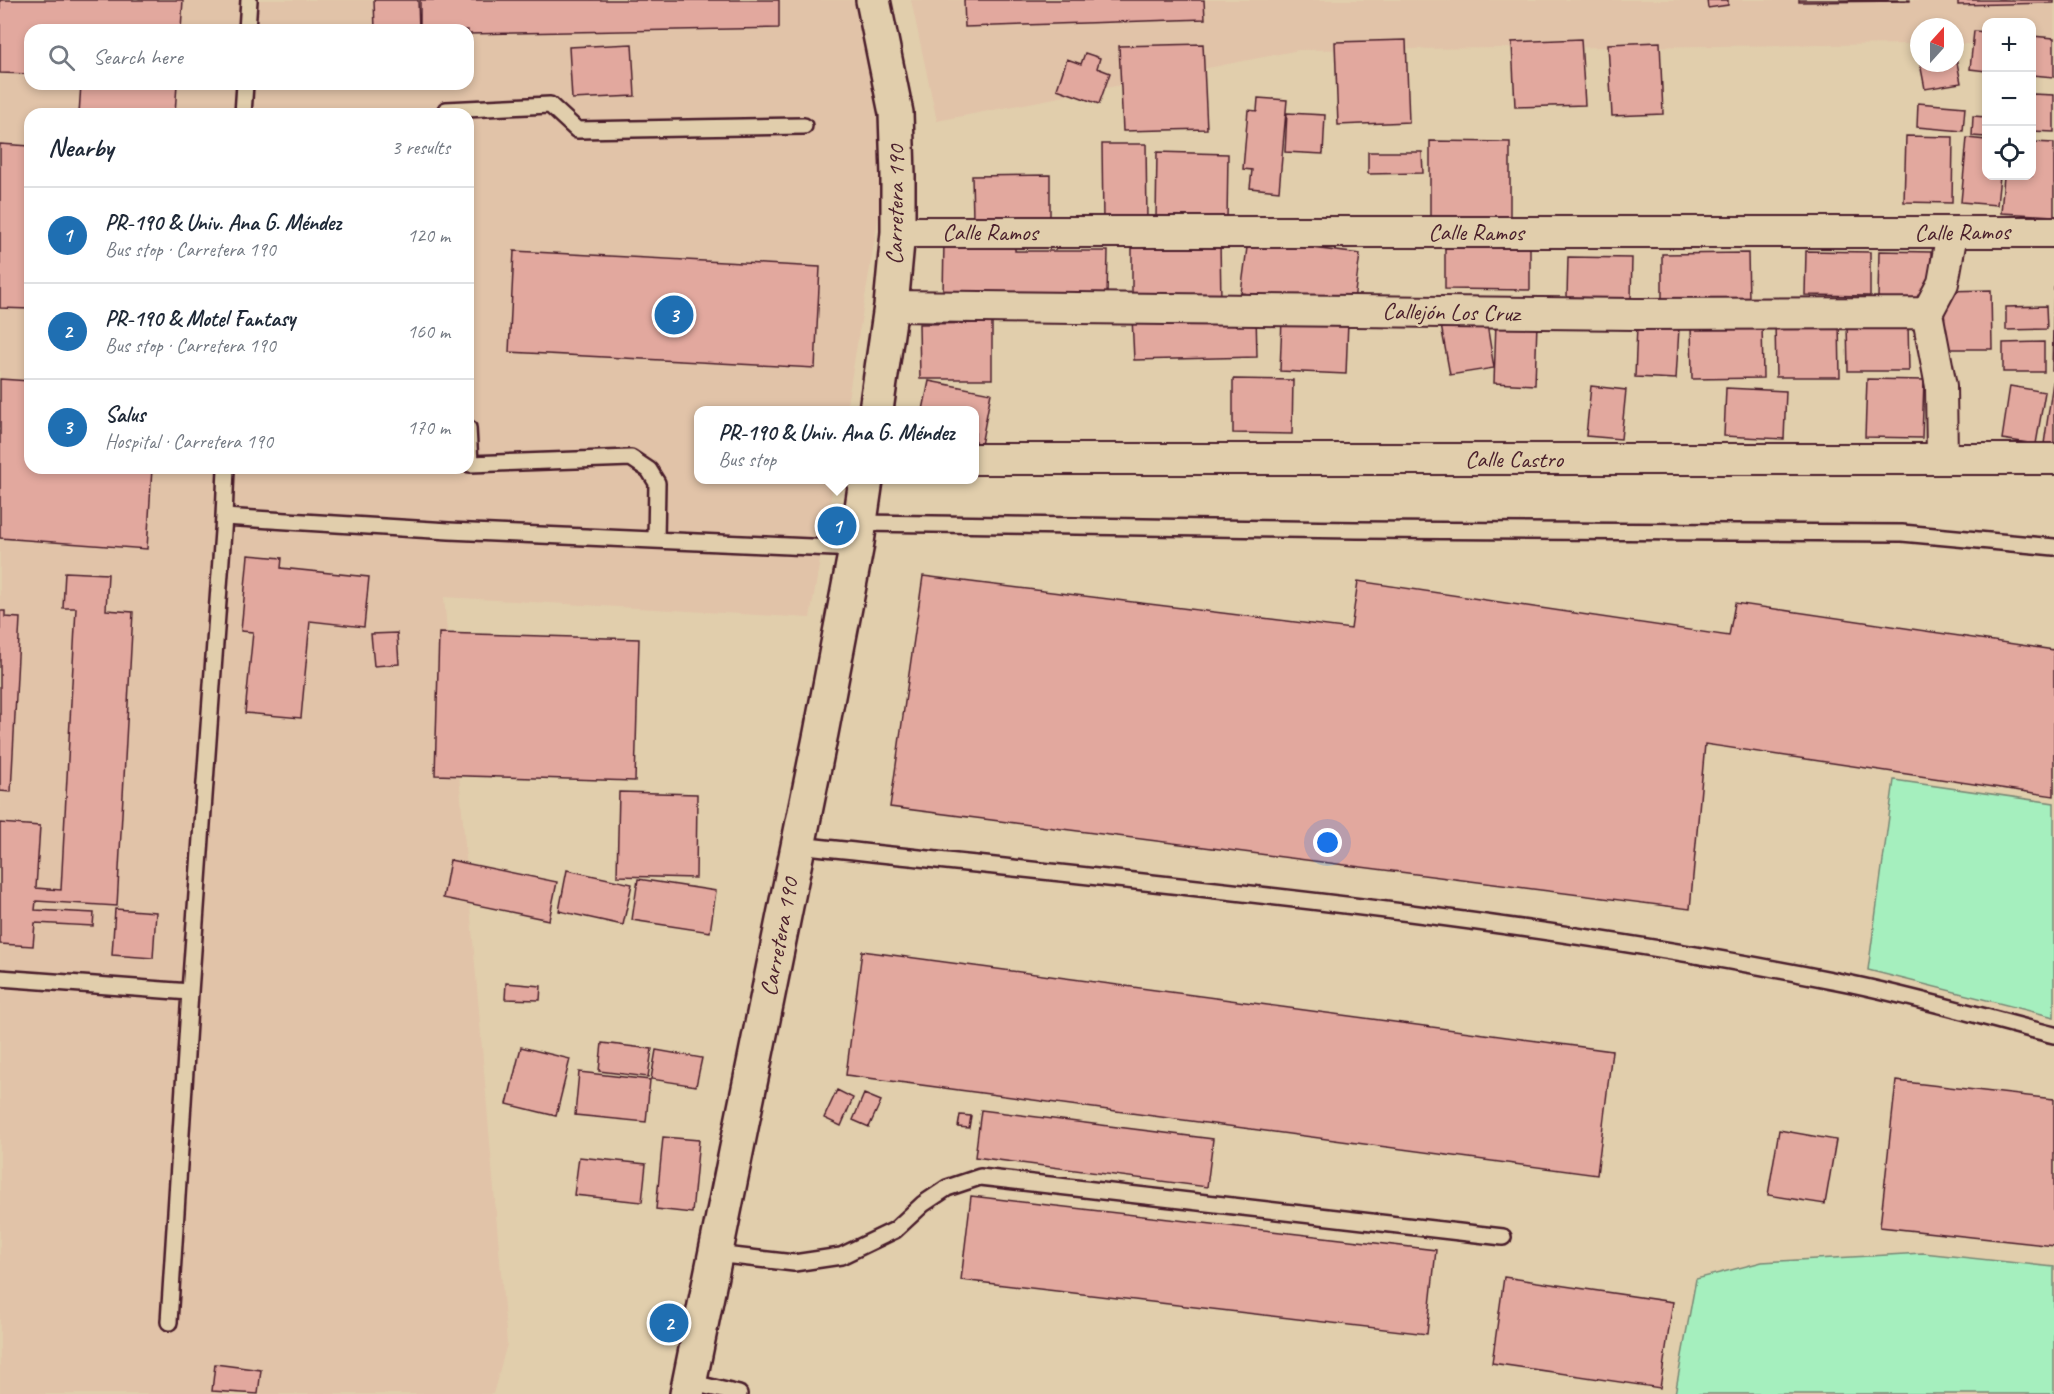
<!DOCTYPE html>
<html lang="en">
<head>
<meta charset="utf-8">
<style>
  :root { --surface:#fff; --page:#f2f2f3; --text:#1f2937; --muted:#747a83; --line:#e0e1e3; --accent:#1f6fb2 }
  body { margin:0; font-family:Caveat,sans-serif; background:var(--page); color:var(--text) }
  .controls { position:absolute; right:18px; top:18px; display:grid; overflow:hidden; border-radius:12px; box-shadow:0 3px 9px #0003 }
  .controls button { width:54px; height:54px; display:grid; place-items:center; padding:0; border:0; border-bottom:2px solid var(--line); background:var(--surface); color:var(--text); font:30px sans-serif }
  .compass { position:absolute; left:1910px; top:18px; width:54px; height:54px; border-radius:50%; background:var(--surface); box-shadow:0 3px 9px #0003; rotate:21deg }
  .you { position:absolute; left:1328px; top:843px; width:21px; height:21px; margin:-15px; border:4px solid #fff; border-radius:50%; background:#1a73e8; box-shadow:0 0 0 9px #1a73e833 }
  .badge { display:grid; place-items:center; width:39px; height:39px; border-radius:50%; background:var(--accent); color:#fff; font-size:20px; font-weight:700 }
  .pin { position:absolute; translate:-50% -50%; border:3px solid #fff; box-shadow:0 2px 6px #0006 }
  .popup { position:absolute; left:694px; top:406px; width:285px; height:78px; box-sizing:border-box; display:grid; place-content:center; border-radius:12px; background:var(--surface); filter:drop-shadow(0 2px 4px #0005); font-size:20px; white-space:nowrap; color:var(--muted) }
  .popup b { font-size:22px; color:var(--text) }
  .popup::after { content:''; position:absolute; left:50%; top:100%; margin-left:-12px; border:12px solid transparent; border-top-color:var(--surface) }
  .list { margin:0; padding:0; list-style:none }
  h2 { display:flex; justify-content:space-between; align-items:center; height:78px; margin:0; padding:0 24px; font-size:26px }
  h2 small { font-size:20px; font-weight:400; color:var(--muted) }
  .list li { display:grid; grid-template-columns:39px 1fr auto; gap:18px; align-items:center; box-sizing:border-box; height:96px; padding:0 24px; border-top:2px solid var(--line) }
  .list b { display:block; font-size:22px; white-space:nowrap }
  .list p { margin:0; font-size:20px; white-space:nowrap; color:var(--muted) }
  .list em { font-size:20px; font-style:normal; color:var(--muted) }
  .icon { flex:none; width:33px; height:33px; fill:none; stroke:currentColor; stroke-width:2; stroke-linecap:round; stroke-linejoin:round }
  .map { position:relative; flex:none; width:2054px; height:1394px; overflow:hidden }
  .search { position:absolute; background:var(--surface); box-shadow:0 3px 9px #0003; left:24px; top:24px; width:450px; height:66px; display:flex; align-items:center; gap:15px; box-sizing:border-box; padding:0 21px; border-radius:18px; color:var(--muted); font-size:22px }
  .panel { position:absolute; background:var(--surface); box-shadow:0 3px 9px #0003; left:24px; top:108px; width:450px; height:366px; border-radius:18px }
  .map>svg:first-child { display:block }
  .built { fill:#e1c3a8; fill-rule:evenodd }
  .green { fill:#a5efbe; stroke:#788774; stroke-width:1.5 }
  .building { fill:#e2a89e; stroke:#4a1f2b; stroke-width:1.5 }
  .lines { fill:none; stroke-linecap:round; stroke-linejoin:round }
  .lane-casing { stroke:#4a1f2b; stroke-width:20 }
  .street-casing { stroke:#4a1f2b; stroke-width:34 }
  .secondary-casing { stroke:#4a1f2b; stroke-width:38 }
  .lane { stroke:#e1ceac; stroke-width:15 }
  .street { stroke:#e1ceac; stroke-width:30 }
  .secondary { stroke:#e1ceac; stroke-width:33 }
  .labels { text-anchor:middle; stroke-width:5; stroke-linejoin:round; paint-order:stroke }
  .street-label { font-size:24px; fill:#4a1f2b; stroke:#e1ceac }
</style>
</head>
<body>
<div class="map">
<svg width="2054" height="1394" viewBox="0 0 2054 1394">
  <rect width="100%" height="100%" fill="#e1ceac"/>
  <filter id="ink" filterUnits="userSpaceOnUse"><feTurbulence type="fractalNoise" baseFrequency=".0167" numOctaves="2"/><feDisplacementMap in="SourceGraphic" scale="12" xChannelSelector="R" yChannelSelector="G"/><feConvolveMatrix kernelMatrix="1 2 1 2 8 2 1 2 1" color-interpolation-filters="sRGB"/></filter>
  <g filter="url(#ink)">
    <path class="built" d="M0,0H873L896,113L846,410H699V480H834L810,618L444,597L507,1344L493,1394H0ZM30,30H468V84H30ZM30,114H468V468H30Z
      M911,0H2054V43H2032V22H1986V44H1955V27H1919V44L1299,50L937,121Z"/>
    <path class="green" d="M1894,780L2054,803V1017L1868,970Z
      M1923,1253L2054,1267V1394H1675L1696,1279L1762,1262Z"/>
    <path class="building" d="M0,0H183L181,30H30V74L0,73Z
      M374,0H418L419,30H375Z
      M420,0H779V28L468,34V30H420Z
      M964,0H1204L1205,19L965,27Z
      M1707,0H1728V5L1708,8Z
      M1799,0H1910V1L1799,2Z
      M1958,0H2054V3L1958,5Z
      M1974,31L1986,32V71L1970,69Z
      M2032,36L2054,38V77L2032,75Z
      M1581,39L1585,105L1515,107L1512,42Z
      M1406,40L1409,122L1338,125L1335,42Z
      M1660,42L1663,114L1612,116L1608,44Z
      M632,44L635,96L572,99L569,47Z
      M1203,44L1207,129L1123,131L1119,46Z
      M1955,52L1961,83L1925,89L1920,63H1955Z
      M1085,53L1100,58L1097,68L1110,73L1099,104L1057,89L1067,59L1081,64Z
      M81,84H177L175,114H79Z
      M2032,94L2054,95V132L2032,131Z
      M1258,98L1287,100L1279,191L1250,188L1252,170L1243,169L1248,110L1257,111Z
      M1918,103L1965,107L1963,131L1917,127Z
      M1287,113L1325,115L1323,154L1285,152Z
      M1973,116L1986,117V137L1972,136Z
      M1906,136L1953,137L1952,203L1904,202Z
      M1967,138L1986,140V176H2000L1997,205L1961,202Z
      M1430,141L1510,142V219H1430Z
      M2032,142L2054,143V216L2001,213L2004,176H2032Z
      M0,144L30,146V309L0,308Z
      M1102,144H1146L1147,222H1103Z
      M1157,152L1228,154L1227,221L1156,219Z
      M1368,152H1422L1423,173L1368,174Z
      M1050,175V218L973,219L972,176Z
      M1248,240L1360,254L1353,308L1241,293Z
      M944,241L1015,242V251H1108L1107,296L943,295Z
      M1132,242H1220L1221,301H1132Z
      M1445,247L1530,248V290L1445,289Z
      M514,251L820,267L815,368L509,352Z
      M1806,251L1870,252V296L1805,295Z
      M1879,251L1931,252V299L1878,298Z
      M1748,253L1749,300L1662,301V254Z
      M1568,257L1632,258L1631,299L1567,297Z
      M2054,286V370H2052Z
      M1991,290L1992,349H1945L1944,291Z
      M2046,306L2047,329L2006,330V307Z
      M1256,314L1257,357L1134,360L1132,317Z
      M1486,318L1494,368L1450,375L1441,325Z
      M1282,319L1348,321L1346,374L1280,371Z
      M1775,321H1839L1840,377H1776Z
      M1496,322L1537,323L1535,385L1494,383Z
      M1762,322L1763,378L1692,379L1691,323Z
      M1908,322L1909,371H1848L1847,323Z
      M992,323V379H920L919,324Z
      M1637,325L1679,328L1676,379L1635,377Z
      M2044,342V372H2003V343Z
      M0,379L30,381V468H152L147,549L0,538Z
      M1233,379L1293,380L1292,434L1233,433Z
      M1867,379L1924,380L1922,438L1865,437Z
      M929,381L991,393L981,445L975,444V410H923Z
      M2053,382H2054V446L2044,444Z
      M1591,386L1626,390L1621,439L1586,436Z
      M2010,386L2045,392L2036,444L2002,439Z
      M1726,388L1786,391L1784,439L1724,436Z
      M248,555L282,558L281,568L369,577L364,627L310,621L301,718L245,713L253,632L241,631Z
      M65,572L108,574L106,610L133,612L117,906L36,901L35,910L94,913L93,926L35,923L33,946L0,944V823L40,826L36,888L61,890L76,608H63Z
      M923,576L1351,629L1358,581L1729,636L1735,603L2054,650V796L1705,744L1690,909L890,807Z
      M0,611H5V617L20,618L11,792L0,791Z
      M397,633L399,664L374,666L371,634Z
      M439,633L639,639L635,781L435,775Z
      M619,792L697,794L696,878L617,876Z
      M450,860L557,882L549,920L443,898Z
      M567,870L632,884L623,925L559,911Z
      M638,879L716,891L710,932L632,920Z
      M115,909L156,912L153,958L112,955Z
      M862,951L1612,1051L1597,1175L846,1075Z
      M506,983L541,986L540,1000L505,999Z
      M602,1043L652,1049L648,1077L599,1071Z
      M521,1047L570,1059L556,1116L507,1104Z
      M656,1050L702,1058L696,1086L651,1079Z
      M579,1072L650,1080L646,1122L575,1115Z
      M1896,1081L2054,1099V1246L1880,1227Z
      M837,1090L853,1098L841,1126L824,1118Z
      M864,1094L881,1101L869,1127L853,1120Z
      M981,1110L1213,1139L1207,1187L975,1157Z
      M960,1115L971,1116L969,1128L958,1127Z
      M1779,1130L1836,1140L1825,1204L1768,1195Z
      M663,1137L699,1140L692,1213L656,1209Z
      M579,1157L646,1164L642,1202L574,1195Z
      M971,1196L1436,1250L1427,1334L961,1280Z
      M1504,1277L1673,1302L1660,1388L1492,1363Z
      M215,1364L261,1370L258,1394L212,1391Z"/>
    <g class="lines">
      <defs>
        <path id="lane" d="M247,30L249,0
          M243,114L245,84
          M446,114V110L550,105L577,130L804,126
          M468,428L470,464L631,458L649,470L657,483L656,540
          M226,468L224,517L449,531L856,549
          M859,523L1357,530L1902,533L2054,547
          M798,845C1145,883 1494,913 1837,981C1910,995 1982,1017 2054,1035
          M0,978L190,992L224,517
          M715,1254L794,1263L841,1256L895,1230L923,1204L947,1188L980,1177L1503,1237
          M169,1322L190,992
          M689,1382L739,1394"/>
        <path id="street" d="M898,232H2054
          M891,306L1636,314L1927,313L1943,283L1952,233
          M1927,313L1941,386L1942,459
          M975,459H2054"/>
        <path id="secondary" d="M873,0L896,113L898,176V232L891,306L876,410
          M687,1394L821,733L856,549L866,480"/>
      </defs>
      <use href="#lane" class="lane-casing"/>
      <use href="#street" class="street-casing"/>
      <use href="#secondary" class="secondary-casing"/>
      <use href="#lane" class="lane"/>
      <use href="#street" class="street"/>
      <use href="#secondary" class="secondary"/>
    </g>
  </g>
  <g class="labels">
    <g class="street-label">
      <text transform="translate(895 205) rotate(-89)" y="8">Carretera 190</text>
      <text x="990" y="240">Calle Ramos</text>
      <text x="1476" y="240">Calle Ramos</text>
      <text transform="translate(1962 232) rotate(-1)" y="8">Calle Ramos</text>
      <text transform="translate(1451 312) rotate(1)" y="8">Callejón Los Cruz</text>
      <text x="1514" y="467">Calle Castro</text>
      <text transform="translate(779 937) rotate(-79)" y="8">Carretera 190</text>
    </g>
  </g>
</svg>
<div class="controls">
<button>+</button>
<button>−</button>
<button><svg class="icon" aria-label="locate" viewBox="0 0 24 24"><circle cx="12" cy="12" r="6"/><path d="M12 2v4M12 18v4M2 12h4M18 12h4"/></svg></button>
</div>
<svg class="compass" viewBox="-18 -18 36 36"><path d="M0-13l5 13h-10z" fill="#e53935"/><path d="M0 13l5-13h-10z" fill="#747a83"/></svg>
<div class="you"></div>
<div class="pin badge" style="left:837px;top:526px">1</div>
<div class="popup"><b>PR-190 &amp; Univ. Ana G. Méndez</b>Bus stop</div>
<div class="pin badge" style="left:669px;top:1323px">2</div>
<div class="pin badge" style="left:674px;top:315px">3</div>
<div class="search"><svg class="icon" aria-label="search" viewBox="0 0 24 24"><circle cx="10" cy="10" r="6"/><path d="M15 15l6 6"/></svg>Search here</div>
<section class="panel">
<h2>Nearby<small>3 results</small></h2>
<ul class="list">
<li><span class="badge">1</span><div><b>PR-190 &amp; Univ. Ana G. Méndez</b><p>Bus stop · Carretera 190</p></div><em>120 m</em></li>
<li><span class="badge">2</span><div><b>PR-190 &amp; Motel Fantasy</b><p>Bus stop · Carretera 190</p></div><em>160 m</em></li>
<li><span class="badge">3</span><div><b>Salus</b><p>Hospital · Carretera 190</p></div><em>170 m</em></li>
</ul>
</section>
</div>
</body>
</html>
